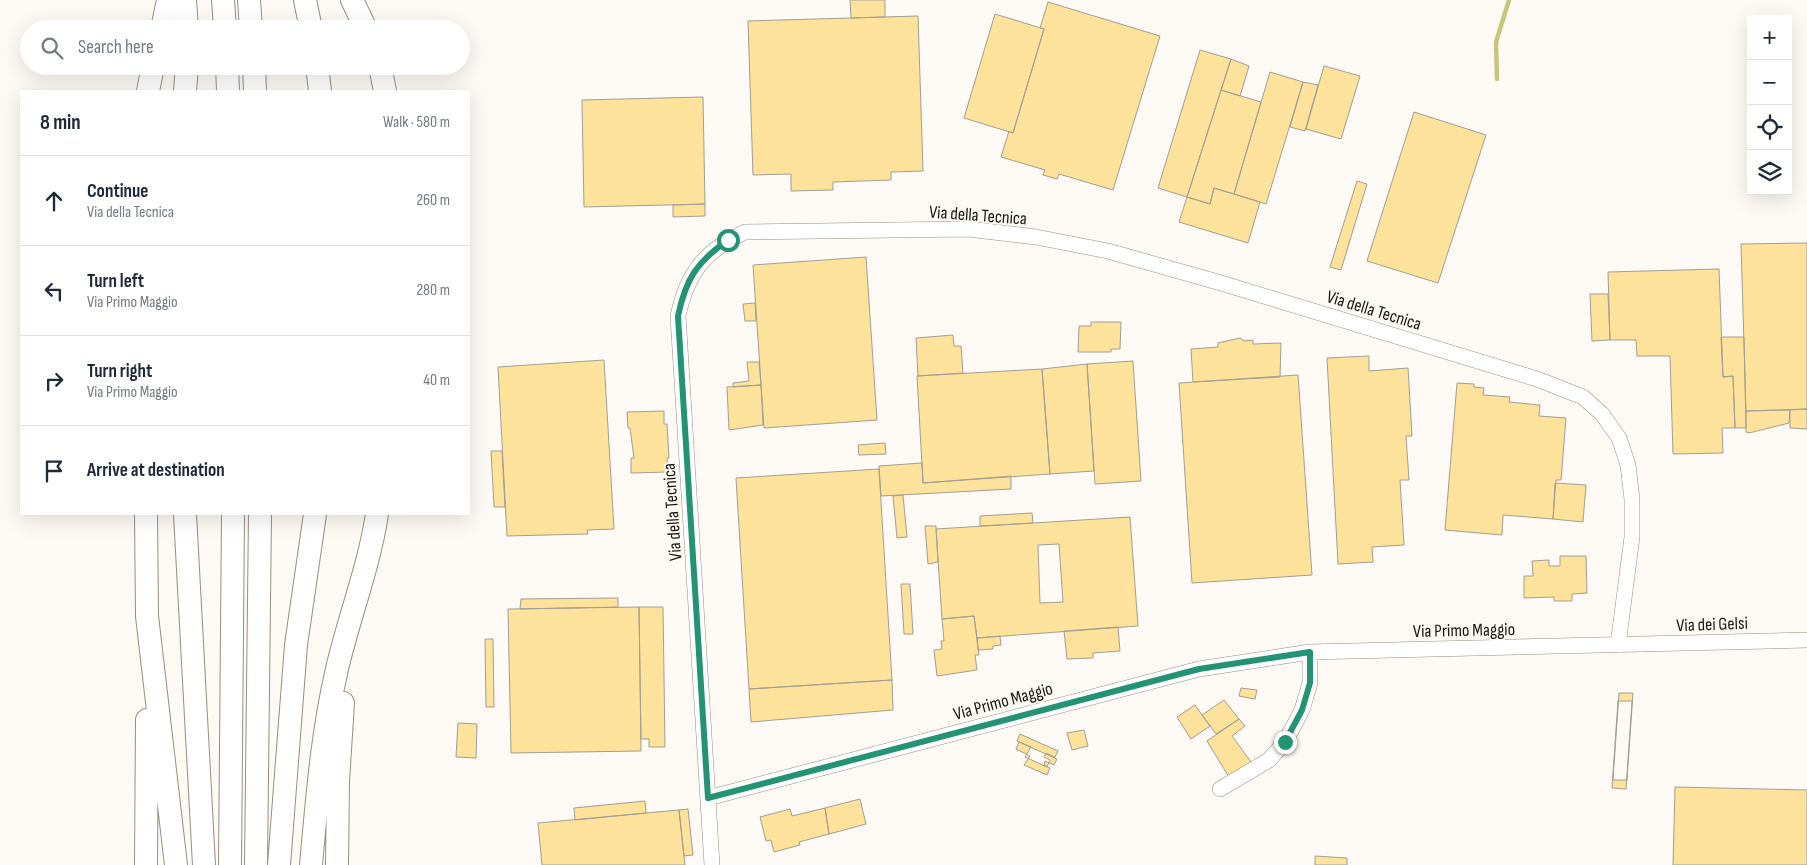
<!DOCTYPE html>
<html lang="en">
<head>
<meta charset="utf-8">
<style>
  :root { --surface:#fff; --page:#f2f2f3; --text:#1f2937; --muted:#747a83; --line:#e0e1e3 }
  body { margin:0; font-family:"Sofia Sans Condensed",sans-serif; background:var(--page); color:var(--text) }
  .controls { position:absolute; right:15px; top:15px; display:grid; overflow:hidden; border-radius:0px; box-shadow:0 5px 20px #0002 }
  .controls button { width:45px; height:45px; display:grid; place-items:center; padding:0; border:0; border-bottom:1px solid var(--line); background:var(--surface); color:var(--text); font:25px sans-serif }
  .stop { position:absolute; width:15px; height:15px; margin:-11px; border:4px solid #249374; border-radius:50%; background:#fff }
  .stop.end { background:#249374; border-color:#fff; box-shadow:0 1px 5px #0008 }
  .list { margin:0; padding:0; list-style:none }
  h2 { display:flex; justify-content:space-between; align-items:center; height:65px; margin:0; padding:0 20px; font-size:21px }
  h2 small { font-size:16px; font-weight:400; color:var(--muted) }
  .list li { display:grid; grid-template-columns:32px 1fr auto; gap:15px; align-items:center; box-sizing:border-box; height:90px; padding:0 20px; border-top:1px solid var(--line) }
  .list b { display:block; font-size:19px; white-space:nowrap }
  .list p { margin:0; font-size:16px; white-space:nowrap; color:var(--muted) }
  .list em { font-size:16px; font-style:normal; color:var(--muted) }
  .icon { flex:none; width:28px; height:28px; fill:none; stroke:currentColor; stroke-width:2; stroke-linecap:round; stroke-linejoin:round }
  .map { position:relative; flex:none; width:1807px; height:865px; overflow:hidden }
  .search { position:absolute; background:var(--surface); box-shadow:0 5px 20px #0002; left:20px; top:20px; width:450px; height:55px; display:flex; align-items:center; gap:12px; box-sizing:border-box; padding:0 18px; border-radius:28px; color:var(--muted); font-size:19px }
  .panel { position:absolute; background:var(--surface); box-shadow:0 5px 20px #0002; left:20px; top:90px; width:450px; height:425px; border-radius:0px }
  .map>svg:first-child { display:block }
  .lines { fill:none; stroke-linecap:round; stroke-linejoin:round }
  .stream { stroke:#c5c77f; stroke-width:4.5 }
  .building { fill:#fde29b; stroke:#a39e91; fill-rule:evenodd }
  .minor-casing { stroke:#988e83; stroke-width:16 }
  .highway-casing { stroke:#988e83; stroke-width:24 }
  .minor { stroke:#fff; stroke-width:15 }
  .highway { stroke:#fff; stroke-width:22 }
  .route { stroke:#249374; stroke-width:6 }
  .labels { text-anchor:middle; stroke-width:4; stroke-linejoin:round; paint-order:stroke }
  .street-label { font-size:18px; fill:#191612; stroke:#fdf9f4 }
</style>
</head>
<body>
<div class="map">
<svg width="1807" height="865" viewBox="0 0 1807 865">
  <rect width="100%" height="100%" fill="#fdf9f4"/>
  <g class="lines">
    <path class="stream" d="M1497,79L1496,42L1509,0"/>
  </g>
  <path class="building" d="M850,0H885V17L851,18Z
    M1048,2L1160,36L1113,190L1059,174L1057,179L1043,175L1045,170L1001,157L1009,131L1013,133L1044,29L1040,28Z
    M995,14L1044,29L1013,133L964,118Z
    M918,16L923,171L891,172V180L833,182V190L791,191V174L753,175L748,21Z
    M1200,50L1231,59L1187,197L1158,188Z
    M1231,59L1249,66L1240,96L1221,90Z
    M1324,66L1360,76L1341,139L1306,129Z
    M1270,72L1303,82L1266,204L1234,194Z
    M1303,82L1318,85L1305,131L1290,127Z
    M1221,90L1261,102L1234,194L1214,188L1210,204L1187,197Z
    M703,97L705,204L584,207L582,100Z
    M1414,112L1486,135L1438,283L1367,261Z
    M1357,181L1367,184L1341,270L1330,267Z
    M1214,188L1260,202L1248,243L1179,222L1187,197L1210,204Z
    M705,204V216L673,217V205Z
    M1807,243V409L1746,411L1741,244Z
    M866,257L877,420L764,428L753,265Z
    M1719,269L1723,377L1733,376L1735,428H1722L1723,453L1673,454L1670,356H1637L1636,340H1610L1608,272Z
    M1590,294H1608L1610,340L1592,341Z
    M755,303L756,321H745L743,304Z
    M1091,322H1121L1120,349H1111V352H1078L1079,326H1091Z
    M953,335L954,346H961L963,373L918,376L916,338Z
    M1721,337H1744L1746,428H1735L1733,376L1723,377Z
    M1240,338L1244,341L1253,340V344L1281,343L1280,377L1193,382L1191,349L1218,347V343Z
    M1369,356V371L1408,368L1412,436H1406L1409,480H1400L1404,545L1372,547L1373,562L1338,564L1327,358Z
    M604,360L614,529L587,530L588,534L507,536L498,367Z
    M1133,361L1141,481L1095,484L1087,364Z
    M747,362H759L761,385L733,387V383L749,381Z
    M1087,364L1094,471L1050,474L1042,369Z
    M1042,369L1050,474L923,483L917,376Z
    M1298,375L1312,575L1192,583L1179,383Z
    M1457,383L1474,384V387L1484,388L1483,395L1510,397L1509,402L1540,405L1539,416L1566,418L1561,480H1556L1553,519L1503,515L1502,535L1445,530Z
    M761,385L763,425L729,430L727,387Z
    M1807,409V429L1790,428V410Z
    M1790,410L1789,423L1749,433L1746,432V411Z
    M664,411V424H667L669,458H667L668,472L631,473V458H634L630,428H628L627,412Z
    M885,443L886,454L859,455L858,445Z
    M491,451H502L505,507H494Z
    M922,463L923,483L1011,476V489L881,496L879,466Z
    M879,469L892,680L749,689L736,478Z
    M1555,483L1586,485L1583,522L1553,519Z
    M903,495L907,537L897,538L893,496Z
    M1032,513L1033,523L980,526V516Z
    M1130,517L1138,626L977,638L974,616L942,619L936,529ZM1059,544L1063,602L1040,603L1038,545Z
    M925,526H936L938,562L928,564Z
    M1560,556H1586L1587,593L1572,594V601H1554V597L1524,598V576H1533L1532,561L1549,560V566H1560Z
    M901,584H910L913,634H904Z
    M618,598V607L520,609L521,599Z
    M639,607H663L665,747H649V739H641Z
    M639,607L641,751L511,753L508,609Z
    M974,616L979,655H975L977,670L937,676L934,650L942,649L941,641H944L942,619Z
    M1118,627L1120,651L1093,653V658L1067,659L1064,631Z
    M1000,636L1001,645L993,646V649L978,650L977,638Z
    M485,639H493L494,707H486Z
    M892,680L893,710L751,722L749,689Z
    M1241,688L1257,690L1255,699L1239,696Z
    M1619,693H1633L1627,780H1613Z
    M1224,700L1239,719L1216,734L1202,715Z
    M1618,701H1632L1626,789L1612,788Z
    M1195,705L1210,726L1191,739L1177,717Z
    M1239,719L1245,726L1232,736L1251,762L1229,777L1207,741Z
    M458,723L477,724L476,758L456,757Z
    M1084,730L1088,746L1072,750L1067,733Z
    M1020,734L1058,751L1055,757L1046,753L1044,757L1050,760L1047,767L1025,757L1031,747L1017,741Z
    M1019,742L1057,759L1054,765L1045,761L1044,765L1050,768L1047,775L1024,765L1030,756L1016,749Z
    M1675,787L1807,790V865H1673Z
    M860,799L866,824L829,834L825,808Z
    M645,801L646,813L575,820L574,808Z
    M825,808L829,834L799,842L800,845L774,852L771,840L766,841L760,817L790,809L792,816Z
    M688,809L693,855L684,856L679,810Z
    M679,810L685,865H542L538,823Z
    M1315,856L1347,858V865H1315Z"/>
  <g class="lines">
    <defs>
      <path id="minor" d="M1220,789L1269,760L1285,742L1302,710L1310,683V652
        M708,798L1199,669L1310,652L1807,640
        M712,865L678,316C687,273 705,250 745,232L968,229L1036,237L1108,251L1221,283L1537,379L1583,397L1602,414L1619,438L1628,465L1632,499V537L1618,645"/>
      <path id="highway" d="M185,0L187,29
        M223,0L225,29
        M249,0L251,29
        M305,0L311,29
        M352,0L366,29
        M162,29L168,0
        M227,66L228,91
        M254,66L255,91
        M317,66L320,91
        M380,66L385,91
        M148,91L153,66
        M185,91L187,66
        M146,514L147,616L176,865
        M185,514L204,865
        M146,865L147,720
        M230,865L233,514
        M256,865L260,514
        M279,865L296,645L315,514
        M311,865C317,799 322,733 337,669C349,617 369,567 377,514
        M337,865L338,781L343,703"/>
    </defs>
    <use href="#minor" class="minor-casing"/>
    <use href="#highway" class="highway-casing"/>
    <use href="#minor" class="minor"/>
    <use href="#highway" class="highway"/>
  </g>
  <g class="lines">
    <path class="route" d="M728,240C697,262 686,278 678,316L708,798L1199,669L1310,652V683L1302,710L1285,742"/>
  </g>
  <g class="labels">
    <g class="street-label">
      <text transform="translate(978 215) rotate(4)" y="6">Via della Tecnica</text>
      <text transform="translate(1374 310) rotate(17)" y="6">Via della Tecnica</text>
      <text transform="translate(672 512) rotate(-94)" y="6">Via della Tecnica</text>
      <text transform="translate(1712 624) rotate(-2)" y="6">Via dei Gelsi</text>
      <text transform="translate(1464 630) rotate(-1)" y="6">Via Primo Maggio</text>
      <text transform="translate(1003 701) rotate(-15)" y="6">Via Primo Maggio</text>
    </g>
  </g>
</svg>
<div class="controls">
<button>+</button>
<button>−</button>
<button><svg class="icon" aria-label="locate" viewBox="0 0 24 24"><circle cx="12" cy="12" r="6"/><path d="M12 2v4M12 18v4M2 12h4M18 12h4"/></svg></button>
<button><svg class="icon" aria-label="layers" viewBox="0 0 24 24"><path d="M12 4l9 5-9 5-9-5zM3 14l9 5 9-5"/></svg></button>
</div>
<div class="stop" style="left:728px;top:240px"></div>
<div class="stop end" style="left:1285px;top:742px"></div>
<div class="search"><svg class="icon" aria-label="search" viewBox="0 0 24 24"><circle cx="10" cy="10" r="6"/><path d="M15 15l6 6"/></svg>Search here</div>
<section class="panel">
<h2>8 min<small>Walk · 580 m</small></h2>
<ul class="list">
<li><svg class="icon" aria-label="ahead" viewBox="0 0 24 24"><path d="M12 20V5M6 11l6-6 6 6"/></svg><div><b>Continue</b><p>Via della Tecnica</p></div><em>260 m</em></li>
<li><svg class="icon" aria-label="left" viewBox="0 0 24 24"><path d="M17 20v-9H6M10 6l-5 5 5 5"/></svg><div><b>Turn left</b><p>Via Primo Maggio</p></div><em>280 m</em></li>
<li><svg class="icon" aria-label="right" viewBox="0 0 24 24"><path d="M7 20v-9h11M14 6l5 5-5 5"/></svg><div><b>Turn right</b><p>Via Primo Maggio</p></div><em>40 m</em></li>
<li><svg class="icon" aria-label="arrive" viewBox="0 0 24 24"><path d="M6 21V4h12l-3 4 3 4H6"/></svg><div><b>Arrive at destination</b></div></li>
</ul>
</section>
</div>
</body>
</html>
